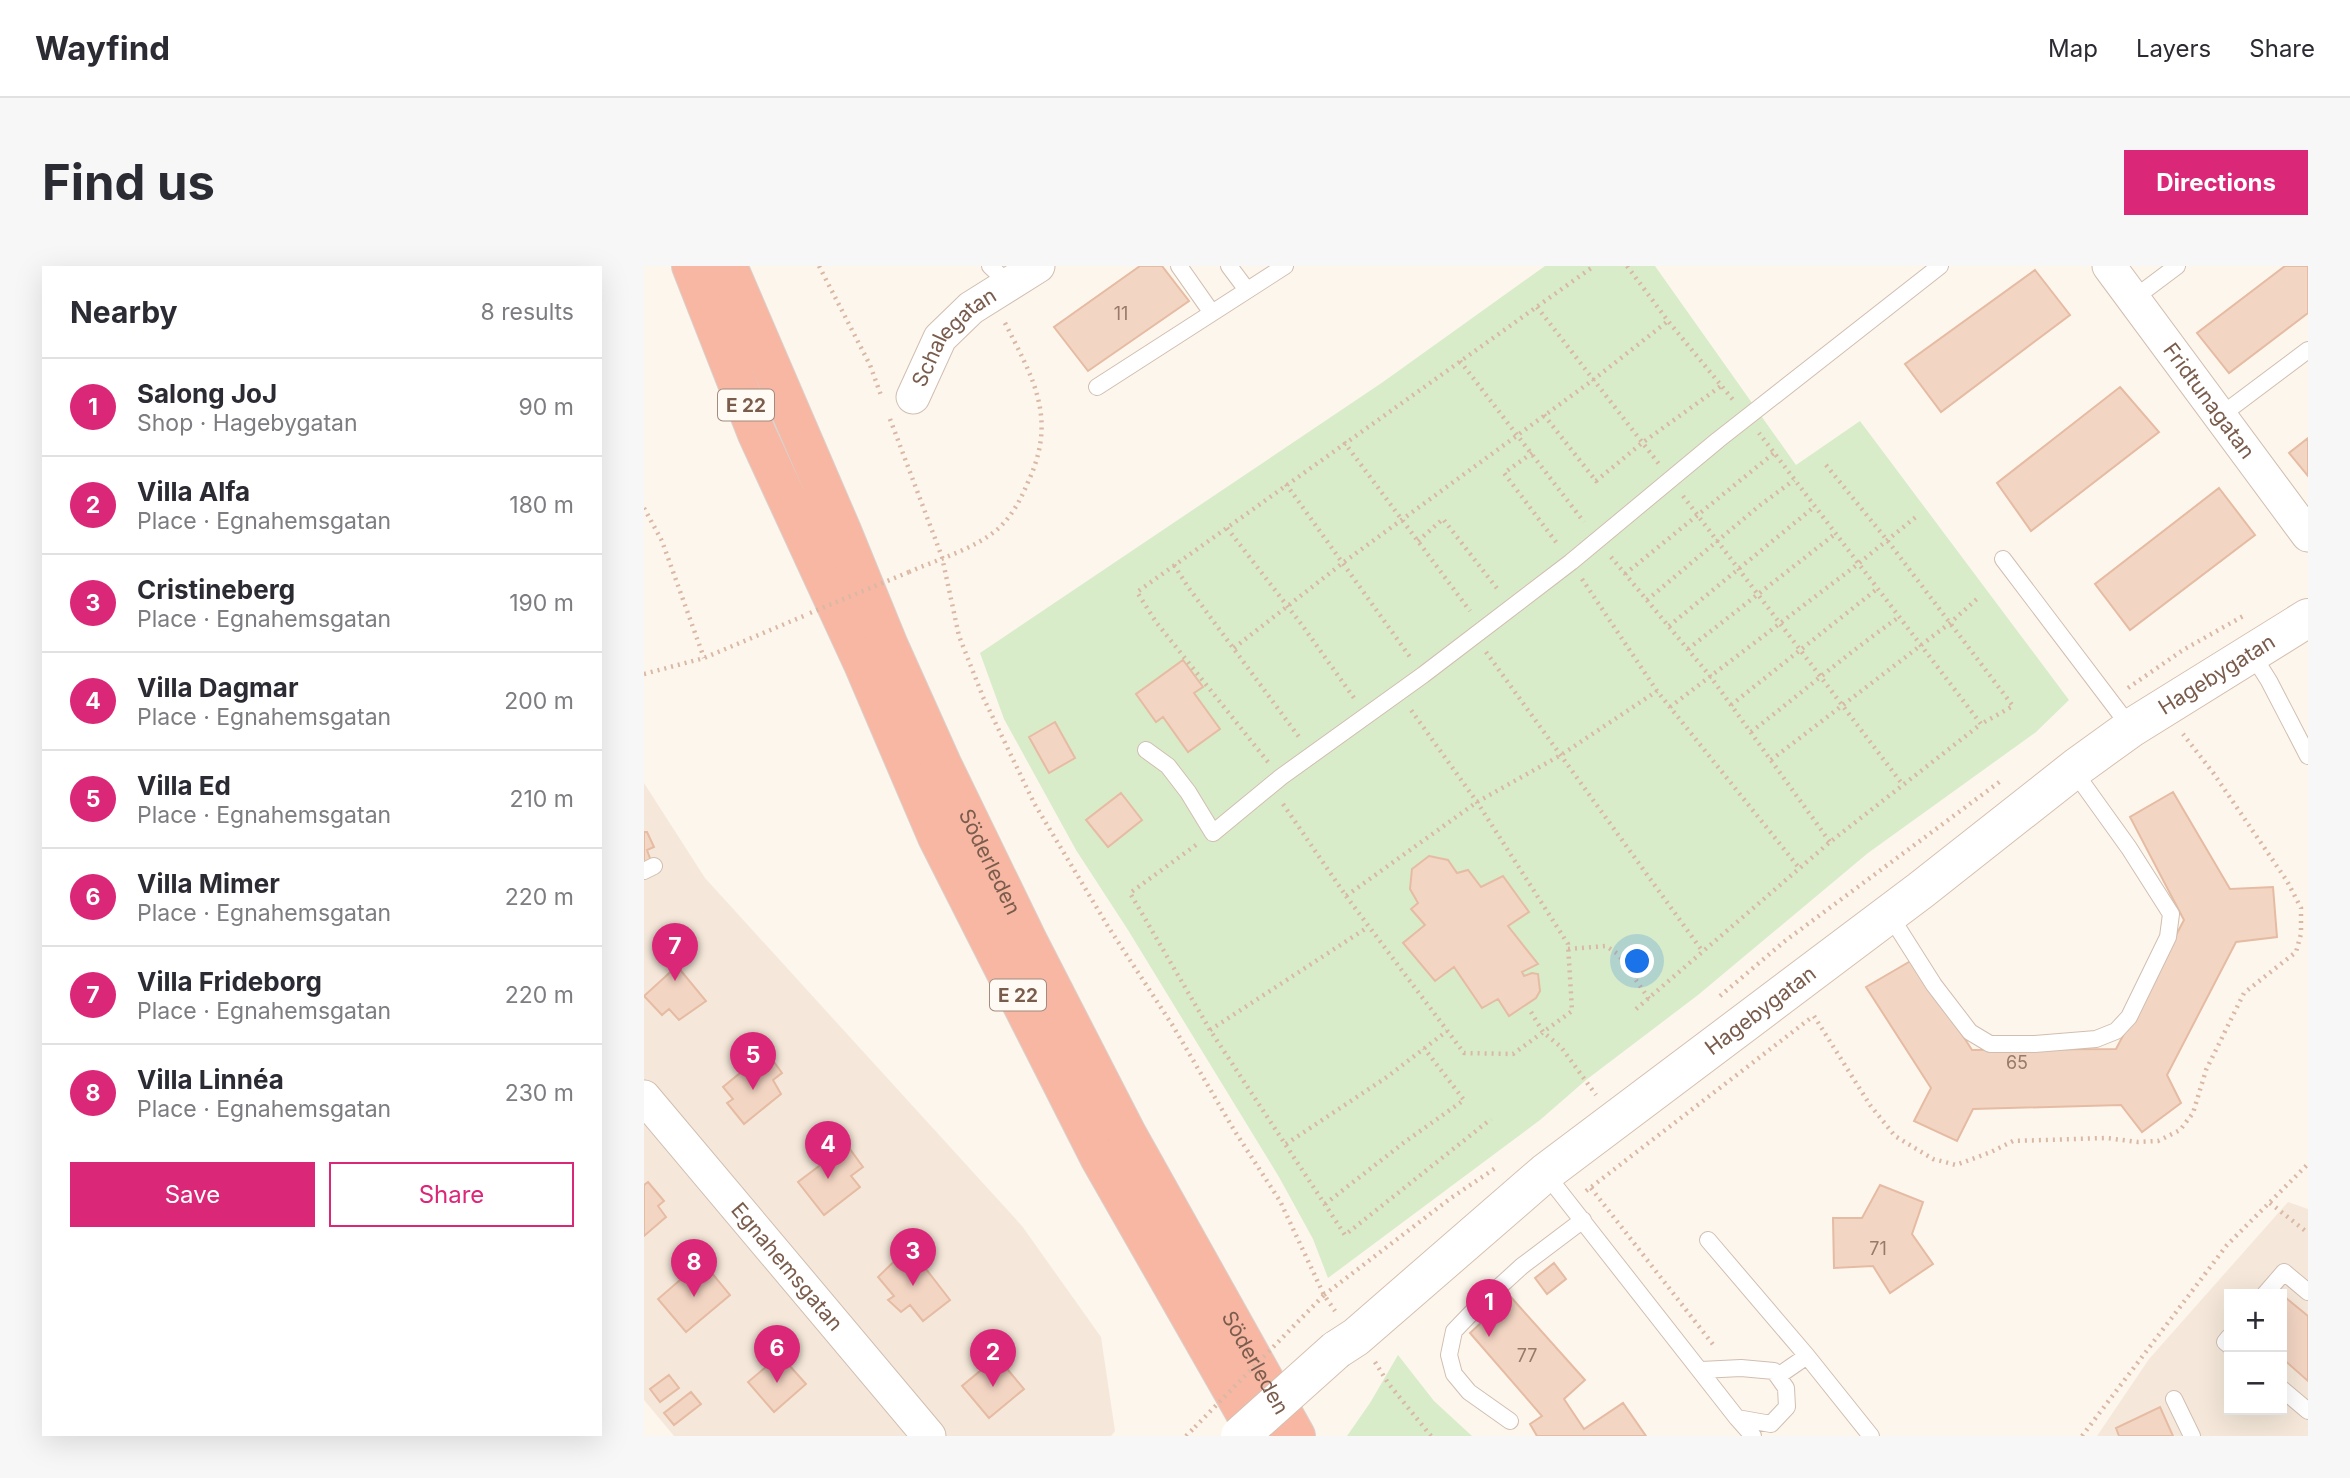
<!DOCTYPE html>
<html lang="en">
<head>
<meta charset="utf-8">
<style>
  :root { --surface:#fff; --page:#f7f7f7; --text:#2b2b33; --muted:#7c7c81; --line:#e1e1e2; --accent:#db2777 }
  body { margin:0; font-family:Inter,sans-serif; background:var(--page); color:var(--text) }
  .controls { position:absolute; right:21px; bottom:21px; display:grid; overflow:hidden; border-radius:0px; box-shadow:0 7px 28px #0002 }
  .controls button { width:63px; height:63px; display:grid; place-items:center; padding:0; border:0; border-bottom:2px solid var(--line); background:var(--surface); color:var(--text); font:35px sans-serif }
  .you { position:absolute; left:994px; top:696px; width:24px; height:24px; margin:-18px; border:5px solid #fff; border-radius:50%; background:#1a73e8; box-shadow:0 0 0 10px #1a73e833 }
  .badge { display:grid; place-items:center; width:46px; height:46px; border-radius:50%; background:var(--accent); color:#fff; font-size:23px; font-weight:700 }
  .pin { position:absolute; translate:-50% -58px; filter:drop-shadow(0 2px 4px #0008) }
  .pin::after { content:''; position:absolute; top:37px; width:24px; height:21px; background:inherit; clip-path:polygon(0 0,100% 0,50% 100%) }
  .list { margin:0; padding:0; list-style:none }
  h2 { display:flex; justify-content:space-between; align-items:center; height:91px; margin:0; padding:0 28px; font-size:30px }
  h2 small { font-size:23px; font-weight:400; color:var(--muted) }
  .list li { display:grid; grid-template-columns:46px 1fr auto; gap:21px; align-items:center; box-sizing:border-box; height:98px; padding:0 28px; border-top:2px solid var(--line) }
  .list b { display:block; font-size:26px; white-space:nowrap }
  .list p { margin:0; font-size:23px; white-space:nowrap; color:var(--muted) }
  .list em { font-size:23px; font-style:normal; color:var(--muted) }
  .actions { display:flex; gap:14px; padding:21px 28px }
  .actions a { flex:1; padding:16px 0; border:2px solid var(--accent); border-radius:0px; text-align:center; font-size:24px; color:var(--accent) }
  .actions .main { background:var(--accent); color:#fff }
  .map { position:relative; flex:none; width:1664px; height:1170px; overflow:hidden; border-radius:0px }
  header { display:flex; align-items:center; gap:42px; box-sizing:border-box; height:98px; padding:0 35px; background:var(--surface); border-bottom:2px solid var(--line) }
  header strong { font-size:33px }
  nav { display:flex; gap:38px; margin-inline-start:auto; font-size:24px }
  .intro { display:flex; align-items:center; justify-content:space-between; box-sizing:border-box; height:168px; padding:0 42px }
  h1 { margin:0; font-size:49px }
  .button { padding:18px 32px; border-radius:0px; background:var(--accent); color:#fff; font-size:24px; font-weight:700 }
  main { display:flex; gap:42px; padding:0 42px }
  aside { flex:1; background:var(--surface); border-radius:0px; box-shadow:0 7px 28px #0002 }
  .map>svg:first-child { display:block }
  .residential { fill:#f5e8da; fill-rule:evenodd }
  .green { fill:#d8ecc9 }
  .building { fill:#f3d5c3; stroke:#e6bba3; stroke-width:2 }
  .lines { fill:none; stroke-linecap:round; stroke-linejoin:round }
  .lane-casing { stroke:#d1beb0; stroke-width:18 }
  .street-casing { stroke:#d1beb0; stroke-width:35 }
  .secondary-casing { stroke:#d6c0b0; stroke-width:40 }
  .highway-casing { stroke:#dad1cd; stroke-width:40 }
  .path { stroke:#d9b8a5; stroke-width:4.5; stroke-dasharray:2 5; stroke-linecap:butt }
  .lane { stroke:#fff; stroke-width:16 }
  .street { stroke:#fff; stroke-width:33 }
  .secondary { stroke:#fff; stroke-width:38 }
  .highway { stroke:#f7b7a3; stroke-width:38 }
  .secondary-bridge-casing { stroke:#d6c0b0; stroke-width:40; stroke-linecap:butt }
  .path-bridge { stroke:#d9b8a5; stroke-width:4.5; stroke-dasharray:2 5; stroke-linecap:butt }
  .secondary-bridge { stroke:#fff; stroke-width:38 }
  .labels { text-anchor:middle; stroke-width:5; stroke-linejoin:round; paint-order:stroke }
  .number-label { font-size:18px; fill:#987a6a }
  .shield { fill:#fffaf3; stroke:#a28b7f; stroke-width:2 }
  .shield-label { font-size:19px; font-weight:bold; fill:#7a5c4d }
  .street-label { font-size:21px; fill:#7a5c4d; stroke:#fffaf3 }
</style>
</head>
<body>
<header>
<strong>Wayfind</strong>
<nav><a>Map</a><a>Layers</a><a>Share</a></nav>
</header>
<div class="intro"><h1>Find us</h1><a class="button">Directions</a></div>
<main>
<aside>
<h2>Nearby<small>8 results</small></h2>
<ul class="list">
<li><span class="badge">1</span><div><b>Salong JoJ</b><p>Shop · Hagebygatan</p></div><em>90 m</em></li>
<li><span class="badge">2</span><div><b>Villa Alfa</b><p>Place · Egnahemsgatan</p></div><em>180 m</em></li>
<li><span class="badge">3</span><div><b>Cristineberg</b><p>Place · Egnahemsgatan</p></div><em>190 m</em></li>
<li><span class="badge">4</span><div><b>Villa Dagmar</b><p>Place · Egnahemsgatan</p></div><em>200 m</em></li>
<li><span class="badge">5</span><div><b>Villa Ed</b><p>Place · Egnahemsgatan</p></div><em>210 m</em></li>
<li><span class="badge">6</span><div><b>Villa Mimer</b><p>Place · Egnahemsgatan</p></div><em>220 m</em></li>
<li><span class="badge">7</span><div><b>Villa Frideborg</b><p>Place · Egnahemsgatan</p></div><em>220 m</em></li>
<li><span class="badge">8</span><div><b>Villa Linnéa</b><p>Place · Egnahemsgatan</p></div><em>230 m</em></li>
</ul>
<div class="actions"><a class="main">Save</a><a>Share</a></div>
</aside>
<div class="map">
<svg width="1664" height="1170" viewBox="0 0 1664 1170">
  <rect width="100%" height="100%" fill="#fdf6ec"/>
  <path class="residential" d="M0,517L61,612L378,960L457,1071L471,1165L467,1170H30L0,1134Z
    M1644,936L1664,943V1170H1453L1505,1093ZM1585,1028H1638V1144H1585Z"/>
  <path class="green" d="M901,0H1011L1152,199L1216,155L1425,434L1392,466L1224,587L1054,729L942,814L896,854L684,1012L669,973L635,911L484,664L432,584L360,453L336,387L739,116Z
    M754,1089L790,1135L828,1170H703L726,1137Z"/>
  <path class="building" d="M496,0H518L545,35L444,105L410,61Z
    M1641,0H1664V47L1585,107L1553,67Z
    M1391,4L1426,49L1297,146L1261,98Z
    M1476,121L1515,166L1387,265L1353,217Z
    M1664,172V210L1645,187Z
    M1575,222L1611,269L1486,364L1451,318Z
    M539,394L559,421L550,427L576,463L544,486L519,451L512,456L492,428Z
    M411,456L431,492L405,507L385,471Z
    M1529,526L1586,623L1629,621L1633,671L1592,676L1523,809L1537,837L1498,866L1477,839L1329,843L1313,875L1270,855L1287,822L1222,721L1270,693L1328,784L1472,783L1540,654L1486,551Z
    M477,527L498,554L464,581L442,554Z
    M0,566H3L10,581L3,584L7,595L0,597Z
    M785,590L804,594L813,607L824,604L837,621L859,610L885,646L864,660L894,698L878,706L880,710L888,707L894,708L896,725L892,732L865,750L854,733L838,742L810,701L791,715L759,677L781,659L767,643L774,637L766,623L768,603Z
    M33,700L62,735L35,754L25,743L18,749L0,730Z
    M125,789L138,807L129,814L137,828L100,858L83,837L89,833L79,821L112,794L115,798Z
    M203,879L219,901L207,910L216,921L180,949L154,916Z
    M4,916L20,935L14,940L22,951L0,970V919Z
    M1236,919L1279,936L1268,968L1289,998L1246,1027L1229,1000L1190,1002L1189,952H1218Z
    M265,981L306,1034L279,1055L266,1039L257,1046L244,1034L250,1030L234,1011Z
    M58,995L86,1029L42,1066L14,1033Z
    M910,997L922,1013L903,1028L891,1012Z
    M866,1030L941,1114L920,1133L940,1163L979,1137L1002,1170H893L886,1158L898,1150L826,1067Z
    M1642,1032L1664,1050V1115L1638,1092V1037Z
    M136,1089L162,1118L130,1146L104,1116Z
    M353,1091L380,1123L345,1152L318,1120Z
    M25,1109L35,1122L16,1136L6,1123Z
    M47,1126L57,1138L30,1159L20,1147Z
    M1516,1141L1529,1170H1475L1472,1162Z"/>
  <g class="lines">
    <defs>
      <path id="lane" d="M346,0L365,18
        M585,0L603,24
        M1489,33L1533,0
        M568,47L641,0
        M453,121L568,47L535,0
        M1576,150L1664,84
        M1359,293L1487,462
        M1608,388L1625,415L1664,490
        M502,484L524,500L544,526L569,567L637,511L779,409L927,296L1074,174L1296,0
        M0,605L10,600
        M1245,648L1290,719L1326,766L1346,778H1391L1452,773L1472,765L1485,751L1524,671L1527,648L1485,582L1429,504
        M901,907L1093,1152L1127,1158L1143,1141L1142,1122L1130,1105L1097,1102L1057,1104
        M1064,974L1163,1090L1134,1110
        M1621,1028L1640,1006L1664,1026
        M1585,1071L1581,1076L1585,1079
        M1163,1090L1227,1170
        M1638,1123L1664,1145
        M1530,1133L1548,1170
        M1093,1152L1109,1170
        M866,1155L825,1126L810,1108L805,1089L810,1065L834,1040L878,1000L939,954"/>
      <g id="street">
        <path id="s1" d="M1465,0L1664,269"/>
        <path id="s2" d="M269,131L296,72L327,42L394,0"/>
        <path id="s3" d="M0,831L285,1170"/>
      </g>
      <g id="secondary">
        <path id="s4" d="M692,1084L712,1071L901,907L1277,624L1433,501L1487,462L1664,352"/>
      </g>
      <g id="highway">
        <path d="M47,0L113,168L219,398L293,571L455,891L614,1170"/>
        <path id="s5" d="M84,0L198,265L245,380L298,498L384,675L482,866L652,1170"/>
      </g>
    </defs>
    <use href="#lane" class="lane-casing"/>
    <use href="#street" class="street-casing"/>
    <use href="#secondary" class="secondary-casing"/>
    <use href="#highway" class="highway-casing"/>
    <path class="path" d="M175,0L226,99L238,132
      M983,0L1024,55L1090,135
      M893,41L1015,198
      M816,95L940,256
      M900,149L952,215L998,177L1077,120
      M246,153L298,291L315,370L339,431L390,537L465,662L529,760L590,864L636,935L680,1029L691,1045
      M700,176L826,345
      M888,187L860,207L915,280
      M1182,199L1243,274L1369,440L1337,458
      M642,218L766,391
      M1039,230L1259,519
      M0,242L18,275L60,392
      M583,262L658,359L710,432
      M774,275L799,253L855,325
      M967,291L1066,410L1186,576
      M530,299L544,321L655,471
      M265,306C294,293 332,283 356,261C369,248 377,233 384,216C414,152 389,112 360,55
      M981,308L1130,187
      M938,313L1013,425L1156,603
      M1003,334L1115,240L1150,214
      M1025,360L1170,241
      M590,382L700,296L949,114L1024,55
      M1044,383L1191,268
      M842,386L1059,686
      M0,408L60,392L162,349
      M1484,422L1539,384L1601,349
      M1087,439L1233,323
      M1026,441L1214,298L1273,250
      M1107,466C1156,428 1204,387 1255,351
      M1127,494L1306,357L1334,332
      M624,496L512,356L493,326L950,0
      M639,538L702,630L833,536L917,489L1013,425
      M552,579L486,627L566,764L701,969L847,853
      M702,630L820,787L869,788L928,745L924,678L833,536L767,444
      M924,683L962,680L974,688L1005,733
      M1076,730L1141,675L1358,514
      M992,743L1186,576L1337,458L1115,167
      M887,746L899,766L917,781L952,829
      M1170,750L1226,839L1251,870L1289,893L1312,899L1347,886L1369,875L1462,872L1494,876L1514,875L1536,864L1549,847L1562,804L1600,727L1652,686L1657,668V642L1643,615L1570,508L1539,468
      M566,764L724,661
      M642,878L743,811L803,765
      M947,922L1071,1081
      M942,925L1168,751
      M1626,937L1664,967
      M681,938L762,875L820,834L780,782
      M680,1029L807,932L853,901
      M731,1096L744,1117L787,1170
      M542,1170L551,1161
      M1438,1170L1583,979L1664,898"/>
    <use href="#lane" class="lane"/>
    <use href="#street" class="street"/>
    <use href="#secondary" class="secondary"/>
    <use href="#highway" class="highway"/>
    <defs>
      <path id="secondary-bridge" d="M596,1170L692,1084"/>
    </defs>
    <use href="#secondary-bridge" class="secondary-bridge-casing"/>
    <path class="path-bridge" d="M166,347L265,306
      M551,1161L680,1029"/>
    <use href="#secondary-bridge" class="secondary-bridge"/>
  </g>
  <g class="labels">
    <g class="number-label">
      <text x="477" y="54">11</text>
      <text x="1373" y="803">65</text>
      <text x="1234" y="989">71</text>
      <text x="883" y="1096">77</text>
    </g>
    <g class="shield">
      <rect x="74" y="123.5" width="56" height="31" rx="5"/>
      <rect x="346" y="713.5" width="56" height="31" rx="5"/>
    </g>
    <g class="shield-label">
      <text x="102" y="146">E 22</text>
      <text x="374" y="736">E 22</text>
    </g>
    <g class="street-label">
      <text dy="7" stroke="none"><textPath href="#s2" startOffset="74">Schalegatan</textPath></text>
      <text dy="7" stroke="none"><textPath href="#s1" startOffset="168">Fridtunagatan</textPath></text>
      <text dy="7" stroke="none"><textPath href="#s4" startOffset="1111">Hagebygatan</textPath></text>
      <text dy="7" stroke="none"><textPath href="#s5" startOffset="651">Söderleden</textPath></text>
      <text dy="7" stroke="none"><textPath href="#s4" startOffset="544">Hagebygatan</textPath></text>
      <text dy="7" stroke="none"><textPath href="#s3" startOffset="222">Egnahemsgatan</textPath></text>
      <text dy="7" stroke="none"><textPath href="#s5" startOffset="1218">Söderleden</textPath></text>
    </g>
  </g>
</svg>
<div class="controls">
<button>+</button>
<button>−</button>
</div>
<div class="you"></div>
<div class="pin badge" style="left:845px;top:1071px">1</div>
<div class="pin badge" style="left:349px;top:1121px">2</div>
<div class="pin badge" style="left:269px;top:1020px">3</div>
<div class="pin badge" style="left:184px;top:913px">4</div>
<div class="pin badge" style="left:109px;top:824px">5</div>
<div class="pin badge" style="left:133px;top:1117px">6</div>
<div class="pin badge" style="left:31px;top:715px">7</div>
<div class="pin badge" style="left:50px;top:1031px">8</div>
</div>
</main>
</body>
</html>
